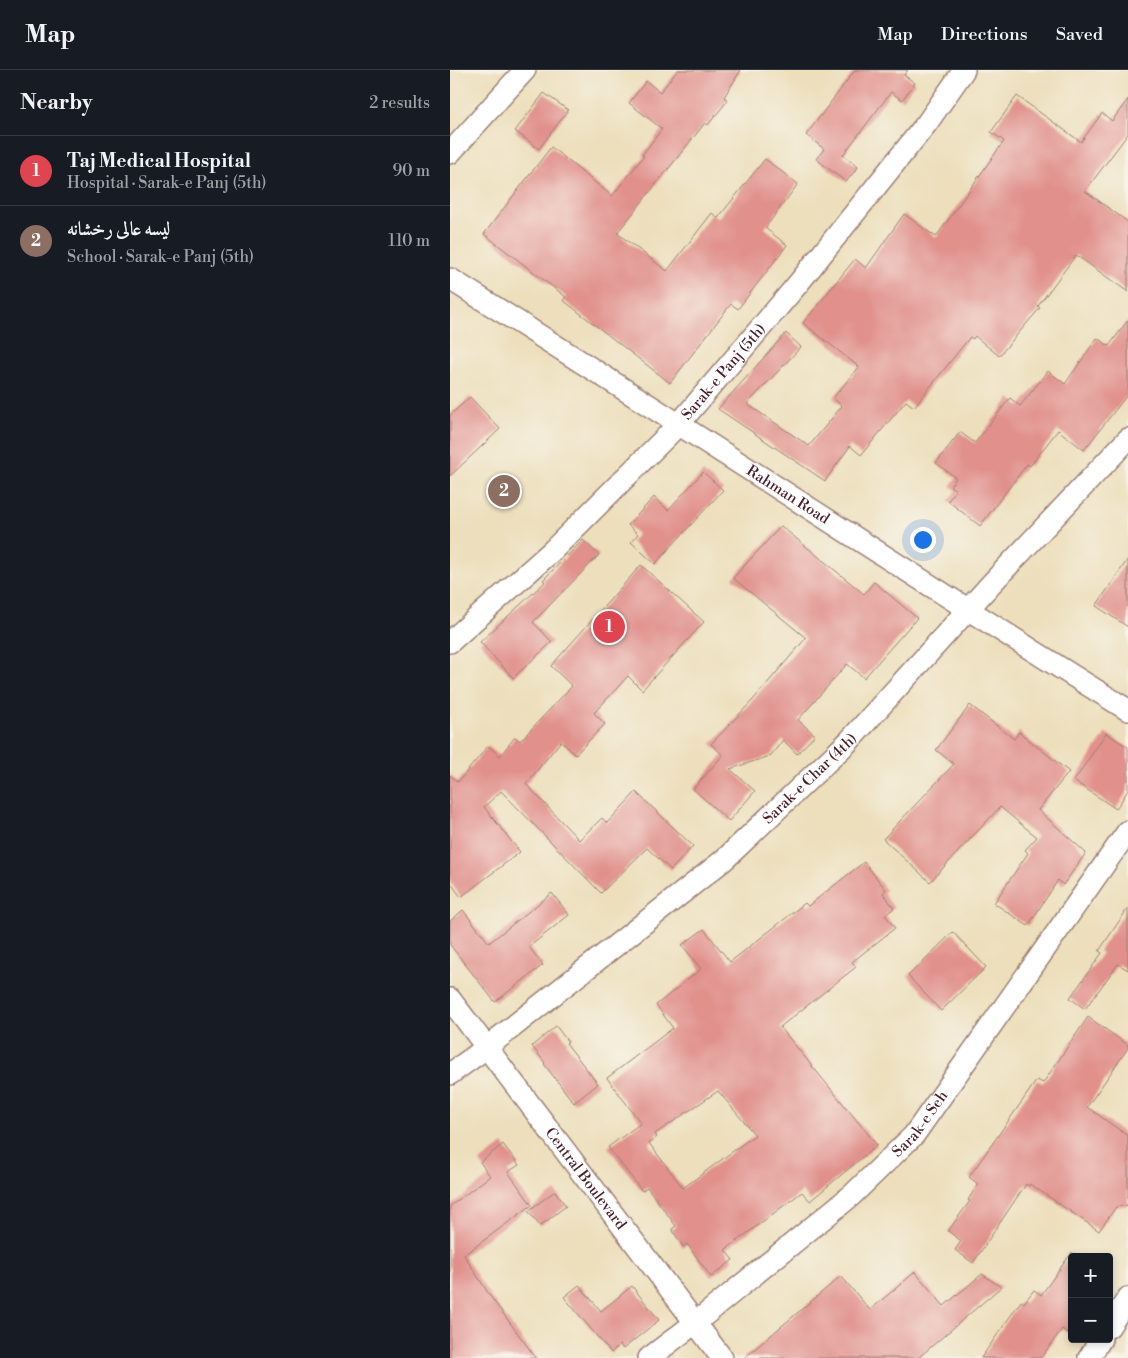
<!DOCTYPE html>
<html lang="en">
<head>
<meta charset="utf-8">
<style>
  :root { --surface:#171b24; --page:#242831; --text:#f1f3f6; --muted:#9ea1a6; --line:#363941; --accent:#d690ce }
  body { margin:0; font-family:"Libre Bodoni",Amiri,serif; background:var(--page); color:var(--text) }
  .controls { position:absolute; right:15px; bottom:15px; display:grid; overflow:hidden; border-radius:5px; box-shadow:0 2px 8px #0003 }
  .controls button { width:45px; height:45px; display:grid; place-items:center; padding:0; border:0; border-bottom:1px solid var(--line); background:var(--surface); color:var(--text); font:25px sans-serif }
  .you { position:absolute; left:472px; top:469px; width:18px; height:18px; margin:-12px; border:4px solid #fff; border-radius:50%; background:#1a73e8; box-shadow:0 0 0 8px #1a73e833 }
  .badge { display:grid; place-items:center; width:32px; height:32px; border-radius:50%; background:var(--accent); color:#fff; font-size:16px; font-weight:700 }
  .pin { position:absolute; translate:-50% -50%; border:2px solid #fff; box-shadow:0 1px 5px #0006 }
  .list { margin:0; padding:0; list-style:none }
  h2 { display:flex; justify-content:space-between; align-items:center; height:65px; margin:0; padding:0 20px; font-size:21px }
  h2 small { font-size:16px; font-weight:400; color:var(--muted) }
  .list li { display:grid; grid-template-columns:32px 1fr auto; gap:15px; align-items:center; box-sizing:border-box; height:70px; padding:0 20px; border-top:1px solid var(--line) }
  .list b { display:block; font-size:19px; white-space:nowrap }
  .list p { margin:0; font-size:16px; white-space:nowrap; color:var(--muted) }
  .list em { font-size:16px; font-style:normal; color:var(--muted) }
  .map { position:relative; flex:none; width:678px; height:1288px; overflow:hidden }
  header { display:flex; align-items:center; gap:30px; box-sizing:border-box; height:70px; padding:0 25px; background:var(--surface); border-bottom:1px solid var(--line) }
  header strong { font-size:24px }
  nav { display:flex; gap:28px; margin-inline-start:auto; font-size:18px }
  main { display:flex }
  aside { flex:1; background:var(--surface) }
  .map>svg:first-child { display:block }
  .building { fill:#e1908c; fill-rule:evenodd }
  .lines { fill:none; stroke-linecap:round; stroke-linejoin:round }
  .minor-casing { stroke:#9c7f74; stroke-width:24 }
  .minor { stroke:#fff; stroke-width:21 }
  .labels { text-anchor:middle; stroke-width:4; stroke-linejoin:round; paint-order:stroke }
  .street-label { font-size:15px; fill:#4a1f2b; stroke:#f7f3e8 }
</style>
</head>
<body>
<header>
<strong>Map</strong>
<nav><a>Map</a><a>Directions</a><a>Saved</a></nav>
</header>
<main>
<aside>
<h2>Nearby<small>2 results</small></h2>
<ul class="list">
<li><span class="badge" style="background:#e0444e">1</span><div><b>Taj Medical Hospital</b><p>Hospital · Sarak-e Panj (5th)</p></div><em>90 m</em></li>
<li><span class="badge" style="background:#8d6e63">2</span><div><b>لیسه عالی رخشانه</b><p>School · Sarak-e Panj (5th)</p></div><em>110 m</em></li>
</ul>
</aside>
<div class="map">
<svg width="678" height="1288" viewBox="0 0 678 1288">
  <rect width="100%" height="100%" fill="#f7f3e8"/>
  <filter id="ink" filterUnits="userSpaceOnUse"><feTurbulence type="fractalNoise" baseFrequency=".02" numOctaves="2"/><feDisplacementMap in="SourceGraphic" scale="10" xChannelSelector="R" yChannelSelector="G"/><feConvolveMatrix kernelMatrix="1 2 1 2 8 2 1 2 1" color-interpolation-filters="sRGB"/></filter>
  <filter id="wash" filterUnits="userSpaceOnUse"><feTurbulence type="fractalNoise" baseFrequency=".0096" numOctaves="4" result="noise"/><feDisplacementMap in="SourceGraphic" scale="20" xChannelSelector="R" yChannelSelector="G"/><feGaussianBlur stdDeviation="1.12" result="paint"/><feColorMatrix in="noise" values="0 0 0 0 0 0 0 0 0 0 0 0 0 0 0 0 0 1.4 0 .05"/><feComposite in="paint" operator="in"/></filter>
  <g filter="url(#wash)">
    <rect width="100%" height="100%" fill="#eddfbc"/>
    <g id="blocks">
      <path class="building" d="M228,0H291L274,27L278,30L258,55L255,53L167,163L217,201L262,143L268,148L315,89L348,114L315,158L337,175L288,239L281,234L220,313L113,230L116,227L34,164L101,77L162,126L194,86L192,85L212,59L179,33L196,11L210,22Z
        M405,0H458L454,5L465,13L452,30L441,22L393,85L408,97L396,112L366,89L374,79L356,65Z
        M94,23L118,40L89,79L65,61Z
        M567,26L631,72L652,43L662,51L678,29V64L635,121L678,152V222L626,185L588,236L590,238L549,286L525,266L523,269L520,267L464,337L456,331L411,385L400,376L375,411L268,339L336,263L351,277L297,334L359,376L392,336L383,328L409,297L353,253L405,189L416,198L454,144L486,167L554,71L541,62Z
        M678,250V324L634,380L608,360L580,396L577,394L530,456L498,431L506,420L500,416L506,408L486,393L510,362L525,373L560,328L570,336L598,301L615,314L647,268L659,276Z
        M20,327L50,359L0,406V345Z
        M253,402L273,420L205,494L181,472L188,464L178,455L204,427L218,440Z
        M331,456L414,524L424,512L467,548L414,608L397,594L348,650L365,665L347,684L333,670L321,685L317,687L280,699L305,721L279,751L243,719L273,685L261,674L303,630L356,568L283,508Z
        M133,470L149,485L83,552L102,572L63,608L30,572L95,512L93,510Z
        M678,489V557L646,536Z
        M191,495L254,552L192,620L178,606L144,643L155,654L125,685L111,671L76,714L129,770L152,748L157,753L186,722L243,776L221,800L197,778L151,823L51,721L34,737L70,782L11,827L0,812V705L8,712L38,676L50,686L65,667L70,671L122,616L101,596Z
        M520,635L564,669L569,662L619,702L588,740L636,783L613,815L608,810L578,856L544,833L578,783L575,780L587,767L550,737L480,812L433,769L504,694L486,680Z
        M656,663L678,677V720L666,739L624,711Z
        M414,792L436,820L433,823L444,838L435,845L445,858L402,892L406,897L330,957L427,1075L360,1131L352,1122L275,1180L283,1190L261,1207L237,1174L233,1177L222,1159L226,1156L197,1117L192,1121L158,1077L191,1053L157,1008L223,958L206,935L251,899L232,875L254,859L280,892L355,833L358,836ZM268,1021L305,1065L233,1118L199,1073L207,1067L205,1064Z
        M102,823L119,845L79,877L93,895L45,932L0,875V851L13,840L39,873Z
        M678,838V900L668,894L635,939L620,928L652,883L649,881Z
        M503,862L536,897L491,941L458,906Z
        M638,947L678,975V978L637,1037L678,1066V1135L666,1137L649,1161L580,1114L579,1116L576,1114L523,1193L505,1180L511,1171L498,1161L520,1131L518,1130L528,1114L519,1107L587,1010L593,1013Z
        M106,956L118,972L116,973L148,1014L124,1033L94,994L95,993L82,976Z
        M53,1074L69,1095L58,1102L82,1135L14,1185L40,1226L86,1288H0V1136L40,1106L30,1092Z
        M105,1121L116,1136L90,1156L78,1141Z
        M622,1182V1266L612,1259L591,1288H531L571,1231L574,1233L584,1220L591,1225Z
        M465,1202L494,1236L532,1204L551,1217L468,1288H294L391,1206L420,1240Z
        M129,1215L151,1241L182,1216L209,1250L173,1279L170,1275L161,1283L114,1227Z"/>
    </g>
  </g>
  <g filter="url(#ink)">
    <use href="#blocks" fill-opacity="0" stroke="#9c7f74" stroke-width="1"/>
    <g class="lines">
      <defs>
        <g id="minor">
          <path d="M0,83L75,0"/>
          <path id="s1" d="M0,209C227,351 450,499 678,640"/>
          <path id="s2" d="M0,572L103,480L229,354L347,215L477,53L514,0"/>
          <path id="s3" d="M0,929L272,1288"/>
          <path id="s4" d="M0,1004L36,978L275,789L399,671L541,514L678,369"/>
          <path d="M659,1257L678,1228"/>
          <path id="s5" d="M199,1288L245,1253L402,1125L464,1065L678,761"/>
          <path d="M639,1288L651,1269"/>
        </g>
      </defs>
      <use href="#minor" class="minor-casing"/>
      <use href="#minor" class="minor"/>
    </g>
  </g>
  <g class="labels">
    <g class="street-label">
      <text dy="5" stroke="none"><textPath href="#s2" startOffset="385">Sarak-e Panj (5th)</textPath></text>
      <text dy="5" stroke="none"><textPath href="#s1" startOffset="401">Rahman Road</textPath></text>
      <text dy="5" stroke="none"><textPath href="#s4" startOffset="466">Sarak-e Char (4th)</textPath></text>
      <text dy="5" stroke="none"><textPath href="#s5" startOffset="359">Sarak-e Seh</textPath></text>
      <text dy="5" stroke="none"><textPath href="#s3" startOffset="225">Central Boulevard</textPath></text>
    </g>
  </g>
</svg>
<div class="controls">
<button>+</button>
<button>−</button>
</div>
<div class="you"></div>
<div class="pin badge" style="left:159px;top:557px;background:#e0444e">1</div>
<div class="pin badge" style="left:54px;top:421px;background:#8d6e63">2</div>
</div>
</main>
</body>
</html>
